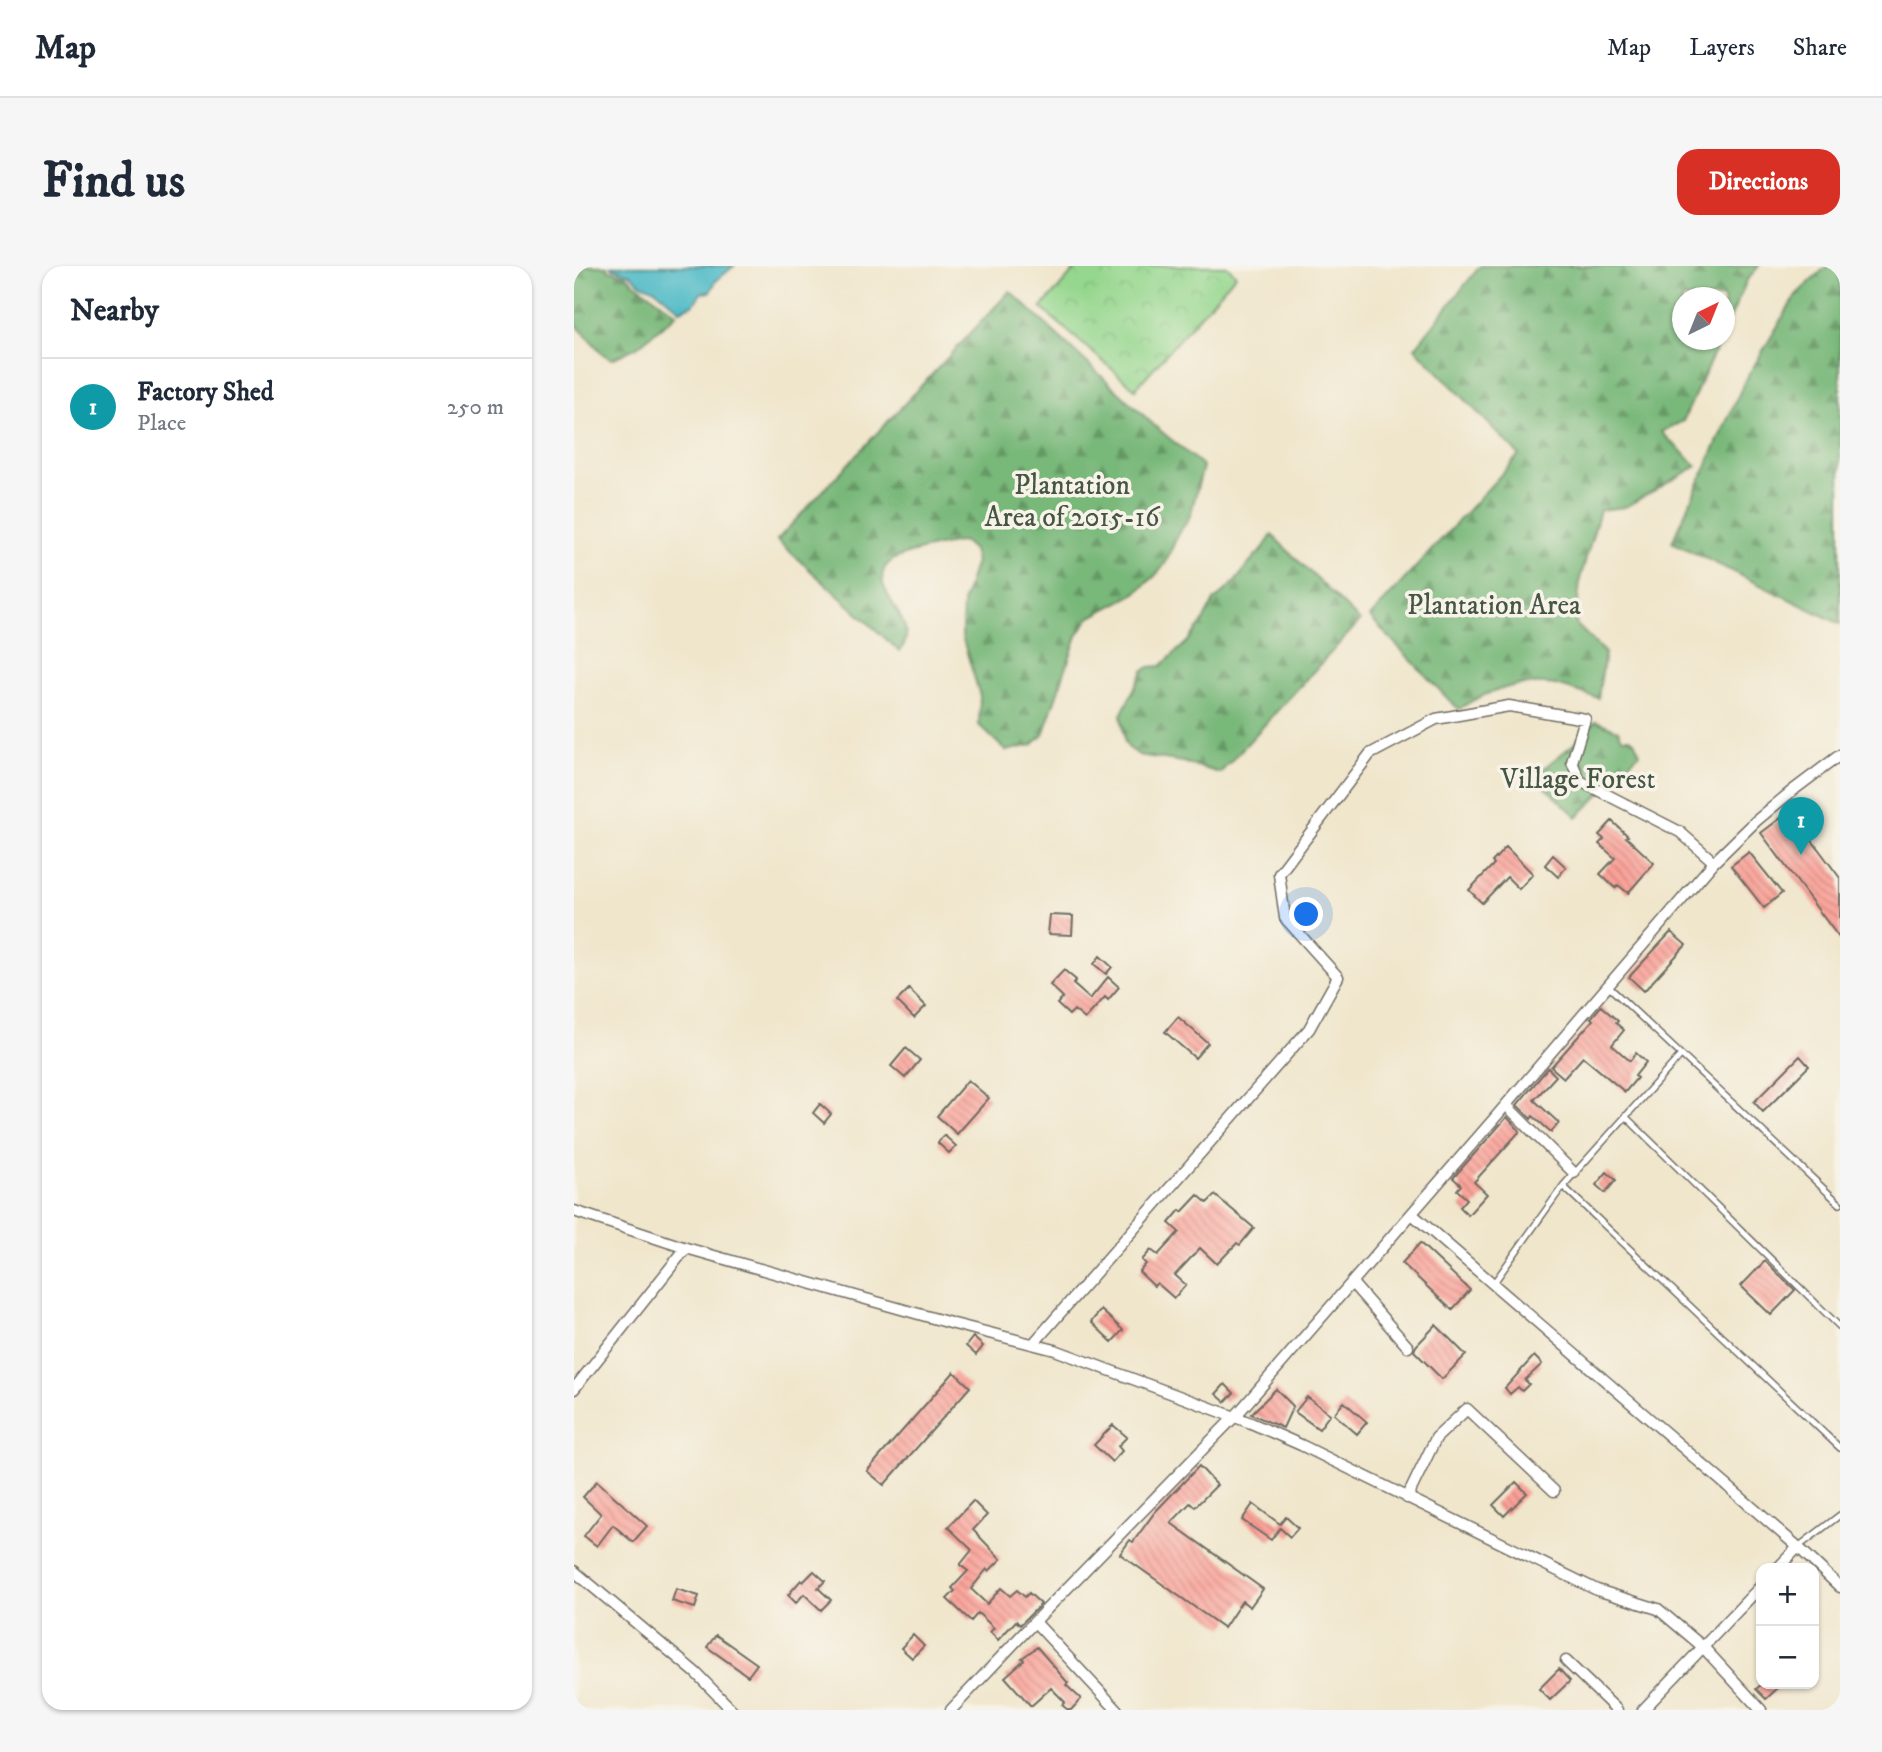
<!DOCTYPE html>
<html lang="en">
<head>
<meta charset="utf-8">
<style>
  :root { --surface:#fff; --page:#f6f6f7; --text:#1f2937; --muted:#747a83; --line:#e0e1e3; --accent:#d93025 }
  body { margin:0; font-family:"IM FELL DW Pica",serif; background:var(--page); color:var(--text) }
  .controls { position:absolute; right:21px; bottom:21px; display:grid; overflow:hidden; border-radius:14px; box-shadow:0 2px 5px #0004 }
  .controls button { width:63px; height:63px; display:grid; place-items:center; padding:0; border:0; border-bottom:2px solid var(--line); background:var(--surface); color:var(--text); font:35px sans-serif }
  .compass { position:absolute; left:1098px; top:21px; width:63px; height:63px; border-radius:50%; background:var(--surface); box-shadow:0 2px 5px #0004; rotate:43deg }
  .you { position:absolute; left:733px; top:649px; width:24px; height:24px; margin:-18px; border:5px solid #fff; border-radius:50%; background:#1a73e8; box-shadow:0 0 0 10px #1a73e833 }
  .badge { display:grid; place-items:center; width:46px; height:46px; border-radius:50%; background:var(--accent); color:#fff; font-size:23px; font-weight:700 }
  .pin { position:absolute; translate:-50% -58px; filter:drop-shadow(0 2px 4px #0008) }
  .pin::after { content:''; position:absolute; top:37px; width:24px; height:21px; background:inherit; clip-path:polygon(0 0,100% 0,50% 100%) }
  .list { margin:0; padding:0; list-style:none }
  h2 { display:flex; justify-content:space-between; align-items:center; height:91px; margin:0; padding:0 28px; font-size:30px }
  h2 small { font-size:23px; font-weight:400; color:var(--muted) }
  .list li { display:grid; grid-template-columns:46px 1fr auto; gap:21px; align-items:center; box-sizing:border-box; height:98px; padding:0 28px; border-top:2px solid var(--line) }
  .list b { display:block; font-size:26px; white-space:nowrap }
  .list p { margin:0; font-size:23px; white-space:nowrap; color:var(--muted) }
  .list em { font-size:23px; font-style:normal; color:var(--muted) }
  .map { position:relative; flex:none; width:1266px; height:1444px; overflow:hidden; border-radius:21px }
  header { display:flex; align-items:center; gap:42px; box-sizing:border-box; height:98px; padding:0 35px; background:var(--surface); border-bottom:2px solid var(--line) }
  header strong { font-size:33px }
  nav { display:flex; gap:38px; margin-inline-start:auto; font-size:24px }
  .intro { display:flex; align-items:center; justify-content:space-between; box-sizing:border-box; height:168px; padding:0 42px }
  h1 { margin:0; font-size:49px }
  .button { padding:18px 32px; border-radius:21px; background:var(--accent); color:#fff; font-size:24px; font-weight:700 }
  main { display:flex; gap:42px; padding:0 42px }
  aside { flex:1; background:var(--surface); border-radius:21px; box-shadow:0 2px 5px #0004 }
  .map>svg:first-child { display:block }
  .forest { fill:url(#forest-firs); stroke:#527252; stroke-width:2 }
  .park { fill:url(#park-crowns); stroke:#60815c; stroke-width:2 }
  .water { fill:#4cb9c6; stroke:#3c7278; stroke-width:2 }
  .building { fill:url(#building-back-hatch) }
  .lines { fill:none; stroke-linecap:round; stroke-linejoin:round }
  .service-casing { stroke:#706c63; stroke-width:8 }
  .minor-casing { stroke:#706c63; stroke-width:13 }
  .service { stroke:#fff; stroke-width:5 }
  .minor { stroke:#fff; stroke-width:10 }
  .labels { text-anchor:middle; stroke-width:7; stroke-linejoin:round; paint-order:stroke }
  .park-label { font-size:28px; fill:#465644; stroke:#f7f3e8 }
</style>
</head>
<body>
<header>
<strong>Map</strong>
<nav><a>Map</a><a>Layers</a><a>Share</a></nav>
</header>
<div class="intro"><h1>Find us</h1><a class="button">Directions</a></div>
<main>
<aside>
<h2>Nearby<small></small></h2>
<ul class="list">
<li><span class="badge" style="background:#0f9aa8">1</span><div><b>Factory Shed</b><p>Place</p></div><em>250 m</em></li>
</ul>
</aside>
<div class="map">
<svg width="1266" height="1444" viewBox="0 0 1266 1444">
  <defs>
    <pattern id="forest-firs" width="22" height="20" patternUnits="userSpaceOnUse" patternTransform="scale(1.75)"><rect width="22" height="20" fill="#78b879"/><path d="M5 1l3.5 6h-7zM16 11l3.5 6h-7z" fill="#639663"/></pattern>
    <pattern id="park-crowns" width="20" height="18" patternUnits="userSpaceOnUse" patternTransform="scale(1.75)"><rect width="20" height="18" fill="#95d78e"/><path d="M2 6a3 3 0 1 1 6 0M12 15a3 3 0 1 1 6 0" fill="none" stroke="#81b97b"/></pattern>
    <pattern id="building-back-hatch" width="6" height="6" patternUnits="userSpaceOnUse" patternTransform="scale(1.75)"><rect width="6" height="6" fill="#fba198"/><path d="M-1 5l2 2M0 0l6 6M5-1l2 2" fill="none" stroke="#cb837c"/></pattern>
  </defs>
  <rect width="100%" height="100%" fill="#f7f3e8"/>
  <filter id="ink" filterUnits="userSpaceOnUse"><feTurbulence type="fractalNoise" baseFrequency=".0143" numOctaves="2"/><feDisplacementMap in="SourceGraphic" scale="14" xChannelSelector="R" yChannelSelector="G"/><feConvolveMatrix kernelMatrix="1 2 1 2 8 2 1 2 1" color-interpolation-filters="sRGB"/></filter>
  <filter id="wash" filterUnits="userSpaceOnUse"><feTurbulence type="fractalNoise" baseFrequency=".00686" numOctaves="4" result="noise"/><feDisplacementMap in="SourceGraphic" scale="28" xChannelSelector="R" yChannelSelector="G"/><feGaussianBlur stdDeviation="1.57" result="paint"/><feColorMatrix in="noise" values="0 0 0 0 0 0 0 0 0 0 0 0 0 0 0 0 0 1.4 0 .05"/><feComposite in="paint" operator="in"/></filter>
  <g filter="url(#wash)">
    <rect width="100%" height="100%" fill="#f0e6cc"/>
    <path class="forest" d="M9,0H33L35,4L52,9L59,16L103,48L63,81L38,93L29,88L0,56V11Z
      M906,0H1185L1173,14L1151,64L1150,32H1108V74H1146L1109,155L1087,166L1123,200L1051,241L1026,244L1006,313L1002,358L1031,387L1024,432C1010,428 995,422 981,419C948,414 912,424 885,443L876,435L796,351L945,189L841,82Z
      M1253,0H1266V358L1098,276L1170,117L1222,29Z
      M436,25L582,161L629,200L617,247L613,256L605,266L591,298L584,307L562,327L515,352L503,370L469,469L458,479L432,485L405,459L406,430L388,370L389,337L402,295L399,284L389,275C372,279 326,286 315,297C288,322 353,358 325,385L203,274Z
      M698,269L786,355L646,507L609,496L565,489L555,482L551,477L547,449L569,405L575,401L587,400L613,376L628,357L640,335L660,317L682,289L686,287Z
      M1022,455L1044,464L1048,472H1056L1060,475L1066,487C1044,507 1025,530 1003,551L960,510L1001,477L1010,465Z"/>
    <path class="park" d="M504,0H653L662,9L561,123L467,42Z"/>
    <path class="water" d="M37,0H160L142,15L136,26L127,27L120,38L106,44L82,24L67,18L56,8L39,2Z"/>
    <g id="blocks">
      <path class="building" d="M1216,545L1266,612V673L1187,567Z
        M1038,555L1054,570L1052,571L1080,597L1054,627L1044,619L1041,622L1026,608L1041,592L1025,578L1030,573L1025,569Z
        M932,581L959,608L945,623L933,611L908,637L895,624L920,598L918,596Z
        M1175,586L1208,627L1190,642L1157,600Z
        M979,589L992,601L984,611L971,599Z
        M476,649L499,650L498,669L474,668Z
        M1097,666L1112,679L1070,725L1055,711Z
        M526,690L538,701L532,708L520,698Z
        M490,704L502,714L499,718L516,733L534,711L545,721L534,734L531,731L511,753L500,744L495,749L483,738L489,731L476,719Z
        M335,723L352,740L340,752L323,735Z
        M1027,740L1044,755L1042,757L1050,764L1038,779L1056,795L1062,787L1072,796L1061,810L1063,812L1051,826L1009,791L990,812L977,801L1019,754L1017,752Z
        M604,751L634,777L621,792L591,766Z
        M332,782L346,794L331,812L317,800Z
        M1226,790L1235,800L1189,846L1180,836Z
        M974,802L982,810L960,834L985,857L977,866L959,850L957,853L943,839Z
        M394,814L415,832L383,868L363,850Z
        M246,838L257,848L250,857L239,847Z
        M933,851L946,865L900,916L913,928L894,949L886,941L893,933L883,924L887,919L879,912Z
        M370,869L382,880L375,887L364,877Z
        M1033,906L1042,914L1031,927L1022,919Z
        M624,929L633,937L641,929L680,962L666,979L663,977L643,998L626,982L601,1009L612,1019L600,1032L583,1017L580,1020L565,1006L572,998L568,994L577,984L584,989L605,966L595,957L606,944L608,946Z
        M846,977L896,1024L878,1044L828,997Z
        M1191,995L1221,1024L1197,1049L1167,1020Z
        M527,1044L549,1064L538,1076L517,1056Z
        M862,1059L892,1089L868,1113L840,1085L842,1080Z
        M399,1071L409,1080L402,1089L392,1080Z
        M960,1090L968,1098L951,1114L955,1118L948,1125L944,1121L936,1128L931,1122Z
        M380,1106L396,1121L310,1219L293,1205Z
        M651,1118L660,1127L651,1136L642,1128Z
        M702,1123L719,1140L709,1162L677,1148Z
        M733,1131L756,1148L745,1163L721,1146Z
        M770,1136L793,1156L783,1168L760,1148Z
        M539,1159L553,1171L544,1180L548,1185L538,1196L520,1179Z
        M625,1200L643,1219L621,1241L616,1237L597,1257L689,1323L676,1341L668,1335L650,1362L546,1288L556,1274L559,1276L581,1246Z
        M23,1215L73,1260L59,1276L39,1259L23,1280L10,1270L27,1248L9,1231Z
        M942,1216L953,1227L930,1250L919,1239Z
        M399,1235L413,1249L399,1264L427,1293L415,1305L413,1303L397,1323L413,1338L427,1322L436,1330L443,1324L451,1331L455,1327L467,1338L446,1359L442,1355L424,1374L416,1366L420,1362L404,1347L397,1355L373,1333L381,1325L378,1322L394,1305L386,1299L398,1284L374,1261Z
        M679,1238L706,1258L712,1251L724,1262L716,1271L706,1262L697,1274L668,1254Z
        M240,1305L251,1315L244,1322L257,1334L247,1344L230,1328L222,1337L214,1329L227,1314L229,1316Z
        M102,1323L125,1330L121,1342L98,1335Z
        M142,1369L183,1398L174,1410L133,1381Z
        M339,1369L350,1380L338,1392L327,1382Z
        M463,1381L494,1417L492,1419L507,1433L497,1444H494L488,1439L491,1436L477,1422L457,1440L431,1411L450,1394L448,1392Z
        M985,1403L996,1415L976,1434L965,1423Z
        M1188,1418H1208L1192,1433L1182,1423Z"/>
    </g>
  </g>
  <g filter="url(#ink)">
    <use href="#blocks" fill-opacity="0" stroke="#706c63" stroke-width="2"/>
    <g class="lines">
      <defs>
        <path id="service" d="M1034,720L1266,938
          M1051,850L1266,1061
          M989,920L1266,1182
          M919,1018L989,920L1107,789
          M1224,1281L1266,1249"/>
        <path id="minor" d="M932,839L1000,907
          M0,945L112,982L380,1058L481,1084L677,1157L727,1179L1023,1324L1084,1343L1129,1381L1187,1320
          M838,948L1224,1281L1266,1321
          M778,1017L834,1081
          M459,1078L735,763L764,711L711,652L705,608L796,488L862,453L935,440L1011,453L998,496L1006,515L1106,566L1140,596
          M0,1123L112,982
          M833,1232L862,1172L893,1143L980,1225
          M1204,1302L1224,1281
          M0,1305L122,1407L158,1444
          M461,1356L543,1444
          M992,1395L1043,1444
          M377,1444L466,1350L666,1145L919,854L1140,596L1182,555L1218,525L1266,489
          M1069,1444L1129,1381L1187,1444"/>
      </defs>
      <use href="#service" class="service-casing"/>
      <use href="#minor" class="minor-casing"/>
      <use href="#service" class="service"/>
      <use href="#minor" class="minor"/>
    </g>
  </g>
  <g class="labels">
    <g class="park-label">
      <text x="498" y="228">Plantation<tspan x="498" dy="32">Area of 2015-16</tspan></text>
      <text x="920" y="348">Plantation Area</text>
      <text x="1004" y="522">Village Forest</text>
    </g>
  </g>
</svg>
<div class="controls">
<button>+</button>
<button>−</button>
</div>
<svg class="compass" viewBox="-18 -18 36 36"><path d="M0-13l5 13h-10z" fill="#e53935"/><path d="M0 13l5-13h-10z" fill="#747a83"/></svg>
<div class="you"></div>
<div class="pin badge" style="left:1227px;top:589px;background:#0f9aa8">1</div>
</div>
</main>
</body>
</html>
